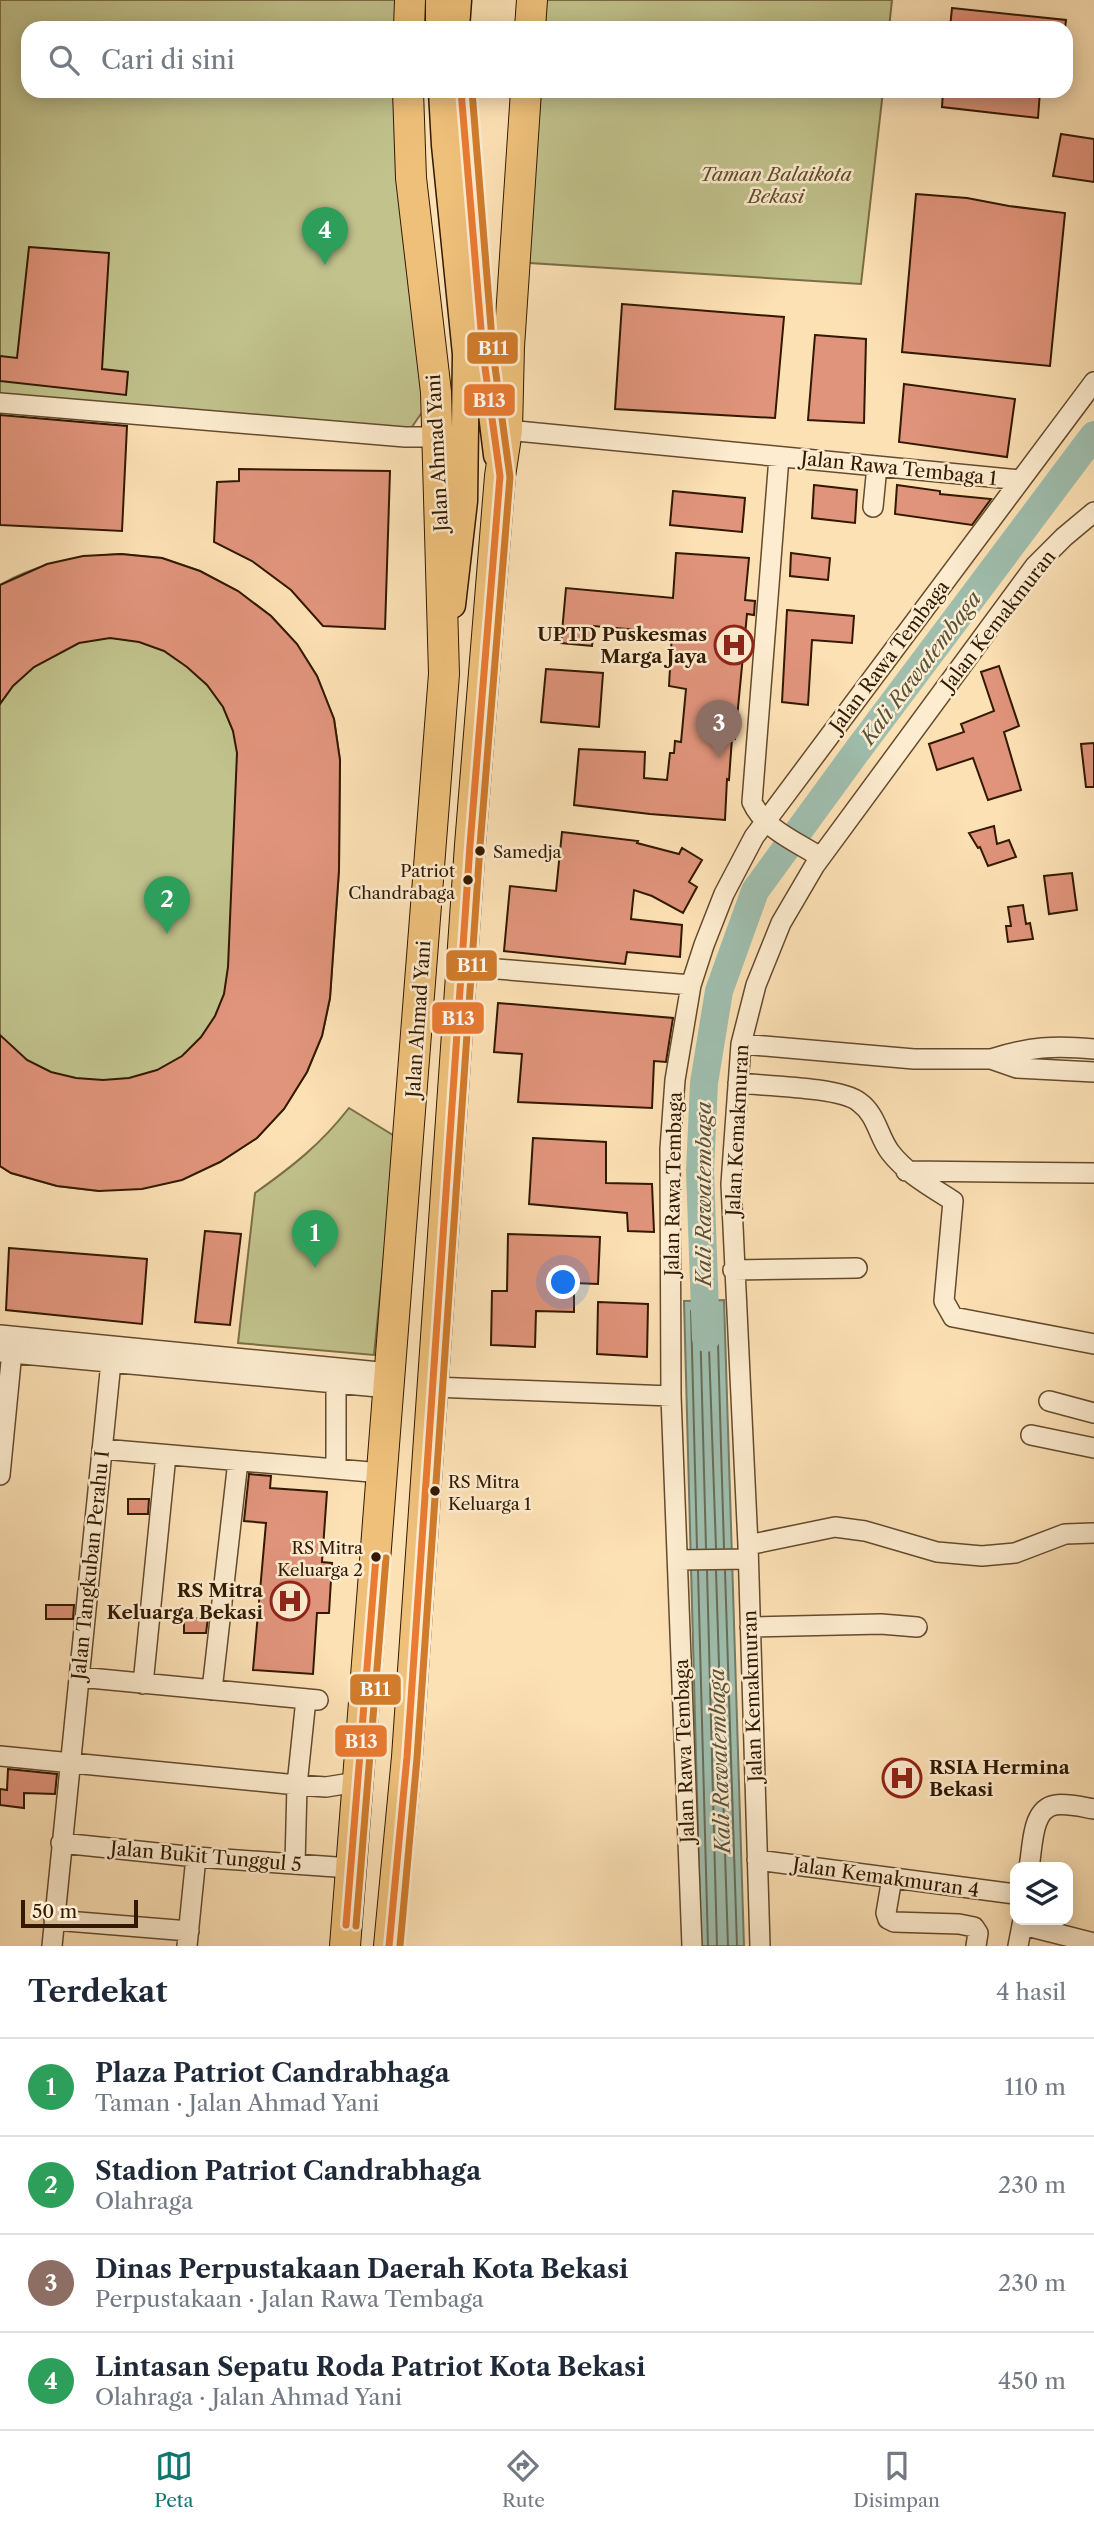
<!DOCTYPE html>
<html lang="id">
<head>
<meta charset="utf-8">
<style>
  :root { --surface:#fff; --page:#f6f6f7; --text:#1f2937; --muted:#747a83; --line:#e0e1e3; --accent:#0f766e }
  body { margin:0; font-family:"Libre Caslon Text",serif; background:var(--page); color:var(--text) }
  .controls { position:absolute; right:21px; bottom:21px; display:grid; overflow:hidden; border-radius:14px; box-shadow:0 4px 18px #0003 }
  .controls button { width:63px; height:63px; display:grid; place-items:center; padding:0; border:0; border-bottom:2px solid var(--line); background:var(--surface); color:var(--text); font:35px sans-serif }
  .scale { position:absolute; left:21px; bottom:18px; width:117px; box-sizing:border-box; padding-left:7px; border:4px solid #321900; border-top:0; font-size:19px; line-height:24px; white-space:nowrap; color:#321900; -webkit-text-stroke:5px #fdeccf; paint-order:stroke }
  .you { position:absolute; left:564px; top:1283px; width:24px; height:24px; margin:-18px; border:5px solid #fff; border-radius:50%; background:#1a73e8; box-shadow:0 0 0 10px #1a73e833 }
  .badge { display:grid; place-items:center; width:46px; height:46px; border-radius:50%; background:var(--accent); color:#fff; font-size:23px; font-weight:700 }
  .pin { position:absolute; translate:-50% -58px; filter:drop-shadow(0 2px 4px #0008) }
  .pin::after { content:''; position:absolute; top:37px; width:24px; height:21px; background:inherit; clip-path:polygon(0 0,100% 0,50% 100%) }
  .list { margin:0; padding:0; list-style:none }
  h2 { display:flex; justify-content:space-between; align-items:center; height:91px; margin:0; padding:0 28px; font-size:30px }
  h2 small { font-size:23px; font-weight:400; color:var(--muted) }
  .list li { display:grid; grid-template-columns:46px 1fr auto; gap:21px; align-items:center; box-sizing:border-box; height:98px; padding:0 28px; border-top:2px solid var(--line) }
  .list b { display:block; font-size:26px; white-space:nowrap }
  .list p { margin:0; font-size:23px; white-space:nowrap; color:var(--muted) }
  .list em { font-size:23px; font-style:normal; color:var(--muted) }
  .icon { flex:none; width:38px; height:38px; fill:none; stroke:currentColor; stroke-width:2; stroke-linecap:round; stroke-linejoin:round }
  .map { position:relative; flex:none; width:1094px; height:1946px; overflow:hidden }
  .search { position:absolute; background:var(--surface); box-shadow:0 4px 18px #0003; left:21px; right:21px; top:21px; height:77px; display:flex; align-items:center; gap:18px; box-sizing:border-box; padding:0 24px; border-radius:21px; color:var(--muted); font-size:26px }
  .sheet { height:483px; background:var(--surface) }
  nav { display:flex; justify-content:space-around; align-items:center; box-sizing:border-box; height:98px; border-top:2px solid var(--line); background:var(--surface); font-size:19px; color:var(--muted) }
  nav a { display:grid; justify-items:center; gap:4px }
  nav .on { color:var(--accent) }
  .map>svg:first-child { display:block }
  .green { fill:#c1c28c; stroke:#7a6e46; stroke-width:2 }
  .water { fill:#9fbeae; stroke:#737c68; stroke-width:2 }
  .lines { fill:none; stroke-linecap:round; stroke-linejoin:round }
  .shore { stroke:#686c57; stroke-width:2 }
  .river { stroke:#9fbeae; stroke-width:28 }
  .building { fill:#e0947b; stroke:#321900; stroke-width:2 }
  .minor-casing { stroke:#644b2d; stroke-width:22 }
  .major-casing { stroke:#321900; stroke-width:29 }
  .highway-casing { stroke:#321900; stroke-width:32 }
  .minor { stroke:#fdeccf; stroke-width:19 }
  .major { stroke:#eec07a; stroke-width:26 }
  .highway { stroke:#eec07a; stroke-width:30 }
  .bus-1-casing { stroke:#fdeccf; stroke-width:12 }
  .bus-2-casing { stroke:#fdeccf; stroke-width:12 }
  .bus-1 { stroke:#ea7b32; stroke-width:7 }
  .bus-2 { stroke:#d17c2c; stroke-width:7 }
  .bus-dot { fill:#321900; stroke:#fdeccf; stroke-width:2.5 }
  .labels { text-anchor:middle; stroke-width:5; stroke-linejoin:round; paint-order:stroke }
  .bus-label { font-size:17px; fill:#321900; stroke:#fdeccf; text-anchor:start }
  .park-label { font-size:19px; font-style:italic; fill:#5d4c2a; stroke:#fdeccf }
  .street-label { font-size:19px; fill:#321900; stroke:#fdeccf }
  .poi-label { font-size:19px; font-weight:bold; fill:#321900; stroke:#fdeccf; text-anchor:end }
  .water-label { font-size:21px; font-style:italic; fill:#58533d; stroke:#fdeccf }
  .line-badge { stroke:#fdeccf; stroke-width:2.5 }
  .badge-label { font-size:19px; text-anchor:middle; font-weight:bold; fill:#fff }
</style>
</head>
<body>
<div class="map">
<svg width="1094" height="1946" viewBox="0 0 1094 1946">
  <rect width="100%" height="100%" fill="#fce1b5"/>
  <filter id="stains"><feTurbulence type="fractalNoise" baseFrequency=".00286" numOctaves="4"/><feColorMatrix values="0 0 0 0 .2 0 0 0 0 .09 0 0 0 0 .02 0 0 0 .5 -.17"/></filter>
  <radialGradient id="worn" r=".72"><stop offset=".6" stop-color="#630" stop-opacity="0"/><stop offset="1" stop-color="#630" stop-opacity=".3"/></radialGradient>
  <path class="green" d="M0,0H410L409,28H28V91H408L436,392L405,437L0,404Z
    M532,0H892L889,28H530Z
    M526,91H883L861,284L514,262Z
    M121,554L162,558L200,571L238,591L271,616L297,644L317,676L334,719L340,760L339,870L330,998L322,1036L307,1072L284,1109L257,1138L220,1162L99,1191L57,1186L11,1173L0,1166V585C37,563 79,556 121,554Z
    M349,1108L396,1137L374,1355L238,1343L255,1193C293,1166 321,1144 349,1108Z"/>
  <path class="water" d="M724,1300L744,1946H701L684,1301Z"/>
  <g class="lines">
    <path class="shore" d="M697,1548L691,1311L694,1307H713L717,1310L724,1548
      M706,1548L700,1320L705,1316L708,1319L716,1548
      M698,1571L708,1946
      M707,1571L717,1946
      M716,1571L728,1946
      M725,1571L737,1946"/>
    <path class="river" d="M706,1338L700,1171L704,1083L719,991L755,891L857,751L1094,435"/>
  </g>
  <path class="building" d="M952,8L1066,20L1065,28H950Z
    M943,91H1040L1038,118L942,107Z
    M1061,134L1094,139V182L1053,176Z
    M916,194L967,198L1009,206L1065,213L1050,366L902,352Z
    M29,247L109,253L102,369L128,372L126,395L0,381V356L17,358Z
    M622,304L784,317L775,418L615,409Z
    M815,335L866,339L864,423L808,420Z
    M904,384L1015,399L1007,457L899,442Z
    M0,415L127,426L122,531L0,525Z
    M239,469L390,471L385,629L323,626L291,590L252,561L214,542L217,482L239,481Z
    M814,485L857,490L855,523L812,518Z
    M897,485L940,491V494L991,499L972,525L895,514Z
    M673,491L745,498L742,532L670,525Z
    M676,553L749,558L745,600L755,601L754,615L747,614L735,739L732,738L729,780L727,779L725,820L650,814L574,805L579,749L645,752L644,778L667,780L670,753H674L675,741L681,742L686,689L669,686L672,633L594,626L592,646L561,643L566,588L673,598Z
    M791,553L830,558L828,580L790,576Z
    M121,554L162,558L200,571L238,591L271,616L297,644L317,676L334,719L340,760L339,870L330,998L322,1036L307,1072L284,1109L257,1138L220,1162L182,1180L142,1189L99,1191L57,1186L11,1173L0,1166V1035L27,1060L51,1072L76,1078L103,1080L129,1078L157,1070L182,1056L201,1037L215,1016L224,994L228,967L237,753L233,731L223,707L207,685L187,667L164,651L139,642L110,638L79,643L34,667L13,686L0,704V585L47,564L83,556Z
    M787,610L854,616L852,643L812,640L808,705L782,702Z
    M999,666L1019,726L1004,732L1021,790L988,800L973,758L937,770L929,744L964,732L961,724L994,711L981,672Z
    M546,669L603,673L599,727L541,722Z
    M1094,743V787H1086L1081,744Z
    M994,826L997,844L1009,840L1016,857L988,866L980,847L978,848L969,833Z
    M562,832L638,841L637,843L679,854L682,848L702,860L689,882L697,887L683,913L652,896L634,890L631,919L682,925L680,957L627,952L625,964L504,951L510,886L556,891Z
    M1072,873L1077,910L1049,914L1044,876Z
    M1023,905L1026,924L1030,923L1033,939L1008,942L1006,926H1011L1008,907Z
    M498,1003L673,1018L666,1062L654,1061L652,1108L518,1102L522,1054L494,1052Z
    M533,1138L606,1142V1183L652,1184L654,1232L628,1231L627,1213L529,1204Z
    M205,1231L241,1234L230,1325L195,1322Z
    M508,1234L600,1237L598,1284L574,1283V1312L536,1311L535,1347L491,1345L492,1291H507Z
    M9,1248L147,1259L142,1324L6,1310Z
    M598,1302L648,1304L647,1357L597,1354Z
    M249,1474L271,1476L270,1488L327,1492L322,1562L332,1563L329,1613H317L313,1674L253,1670L266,1523L244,1521Z
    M128,1499H149L148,1514H128Z
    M46,1605H74L73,1619H46Z
    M184,1618H208L206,1633H184Z
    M8,1769L57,1774L55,1794L24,1793V1808L0,1805V1789L7,1790Z"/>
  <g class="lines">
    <defs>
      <path id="minor" d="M0,403L405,437H439
        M507,430L1020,480
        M779,457L752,802C764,829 797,842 820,857
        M873,507L877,466
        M461,966L691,985
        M741,1044L914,1059H991L1017,1068L1094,1072
        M991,1059C1029,1047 1054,1045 1094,1049
        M738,1083C765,1086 840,1087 859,1102C877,1115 878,1136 890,1152C907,1174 930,1186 953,1201L944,1301L953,1317L1094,1344
        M906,1171L1094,1173
        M733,1270L857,1268
        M0,1335L390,1373
        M0,1352L389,1388
        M336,1383V1469
        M433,1387L671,1396
        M1049,1401L1094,1413
        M1031,1435L1094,1448
        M102,1449L382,1473
        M0,1475L13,1341
        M748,1545L835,1527L865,1531L937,1552L982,1556L1015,1553L1065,1534L1094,1533
        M678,1560L748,1559
        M750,1627L881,1624L917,1627
        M79,1677L318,1700
        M143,1684L166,1455
        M212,1690L238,1461
        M0,1756L297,1785L326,1787L357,1782
        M61,1843L196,1857L350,1868
        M757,1860L1015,1894
        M295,1864L297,1785L306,1699
        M1029,1867C1033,1847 1031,1809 1055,1805C1067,1803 1082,1807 1094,1809
        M892,1878L886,1913L888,1919L894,1922L959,1924L974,1927L978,1933L976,1946
        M54,1920L189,1931
        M1023,1925L1094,1943
        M52,1946L111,1362
        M187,1946L196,1857
        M692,1946L671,1396L670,1149L675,1080L691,985L704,945L724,894L754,837L1094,382
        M760,1946L748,1545L731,1184L741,1044L756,985L781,923L815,865L1035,566L1064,537L1094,512
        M1018,1946L1023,1920"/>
      <path id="major" d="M439,0V28
        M456,28L458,0
        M442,91L445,145L466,354L464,501L452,605
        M461,91L475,264
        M481,323L497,455"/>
      <path id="highway" d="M409,28L410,0
        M530,28L532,0
        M345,1946L444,674L436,392L411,178L408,91
        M389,1946L407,1757L470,845L500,476L507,430L509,347L526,91"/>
    </defs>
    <use href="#minor" class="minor-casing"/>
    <use href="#major" class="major-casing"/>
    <use href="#highway" class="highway-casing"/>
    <use href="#minor" class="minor"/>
    <use href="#major" class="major"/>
    <use href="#highway" class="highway"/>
    <defs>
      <path id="bus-1" d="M346,1925L376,1557
        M389,1946L407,1757L470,845L500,476L483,353L461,91"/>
      <path id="bus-2" d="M356,1926L386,1558
        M400,1946L417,1758L480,846L510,477L493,352L472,91"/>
    </defs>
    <use href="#bus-1" class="bus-1-casing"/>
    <use href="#bus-2" class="bus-2-casing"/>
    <use href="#bus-1" class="bus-1"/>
    <use href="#bus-2" class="bus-2"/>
  </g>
  <defs>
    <symbol id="hospital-ring" viewBox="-11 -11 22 22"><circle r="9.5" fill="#fdeccf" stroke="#8f2418" stroke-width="1.5"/><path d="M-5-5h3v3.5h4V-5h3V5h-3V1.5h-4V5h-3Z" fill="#8f2418"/></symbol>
  </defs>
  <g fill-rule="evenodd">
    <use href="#hospital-ring" x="712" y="623" width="44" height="44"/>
    <use href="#hospital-ring" x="268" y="1579" width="44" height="44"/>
    <use href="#hospital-ring" x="880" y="1756" width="44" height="44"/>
  </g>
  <g class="bus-dot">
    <circle cx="480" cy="851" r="6"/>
    <circle cx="468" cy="880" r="6"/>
    <circle cx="435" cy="1491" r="6"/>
    <circle cx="376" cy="1557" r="6"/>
  </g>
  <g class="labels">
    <g class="bus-label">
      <text x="493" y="858">Samedja</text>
      <text x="455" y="877" text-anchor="end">Patriot<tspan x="455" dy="22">Chandrabaga</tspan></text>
      <text x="448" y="1488">RS Mitra<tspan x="448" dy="22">Keluarga 1</tspan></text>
      <text x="363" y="1554" text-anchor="end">RS Mitra<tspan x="363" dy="22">Keluarga 2</tspan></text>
    </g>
    <g class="park-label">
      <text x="776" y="181">Taman Balaikota<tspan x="776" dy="22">Bekasi</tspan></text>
    </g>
    <g class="street-label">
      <text transform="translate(437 453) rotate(-93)" y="7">Jalan Ahmad Yani</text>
      <text transform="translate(899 468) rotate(6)" y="7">Jalan Rawa Tembaga 1</text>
      <text transform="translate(998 620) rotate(-52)" y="7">Jalan Kemakmuran</text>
      <text transform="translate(889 656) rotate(-53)" y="7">Jalan Rawa Tembaga</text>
      <text transform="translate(418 1019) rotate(-86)" y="7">Jalan Ahmad Yani</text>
      <text transform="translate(737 1130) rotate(-87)" y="7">Jalan Kemakmuran</text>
      <text transform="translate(673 1184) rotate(-89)" y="7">Jalan Rawa Tembaga</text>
      <text transform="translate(90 1565) rotate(-84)" y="7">Jalan Tangkuban Perahu I</text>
      <text transform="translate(752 1696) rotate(-92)" y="7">Jalan Kemakmuran</text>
      <text transform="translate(684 1751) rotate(-92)" y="7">Jalan Rawa Tembaga</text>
      <text transform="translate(206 1856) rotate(5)" y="7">Jalan Bukit Tunggul 5</text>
      <text transform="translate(886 1877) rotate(8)" y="7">Jalan Kemakmuran 4</text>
    </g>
    <g class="poi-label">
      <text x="707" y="641">UPTD Puskesmas<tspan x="707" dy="22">Marga Jaya</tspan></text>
      <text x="263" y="1597">RS Mitra<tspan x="263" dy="22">Keluarga Bekasi</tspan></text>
      <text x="929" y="1774" text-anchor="start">RSIA Hermina<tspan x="929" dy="22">Bekasi</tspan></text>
    </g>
    <g class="water-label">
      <text transform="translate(921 668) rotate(-53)" y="7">Kali Rawatembaga</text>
      <text transform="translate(704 1194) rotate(-90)" y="7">Kali Rawatembaga</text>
      <text transform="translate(720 1761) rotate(-92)" y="7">Kali Rawatembaga</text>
    </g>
  </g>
  <g class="line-badge">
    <rect x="466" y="331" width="53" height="34" rx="7" fill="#d17c2c"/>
    <rect x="463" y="383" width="53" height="34" rx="7" fill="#ea7b32"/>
    <rect x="445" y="949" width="53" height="33" rx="7" fill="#d17c2c"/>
    <rect x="431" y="1001" width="54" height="34" rx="7" fill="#ea7b32"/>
    <rect x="349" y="1673" width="53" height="33" rx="7" fill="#d17c2c"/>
    <rect x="334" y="1724" width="54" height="34" rx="7" fill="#ea7b32"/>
  </g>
  <g class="badge-label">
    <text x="493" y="355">B11</text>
    <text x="489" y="407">B13</text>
    <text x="472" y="972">B11</text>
    <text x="458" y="1025">B13</text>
    <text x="375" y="1696">B11</text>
    <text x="361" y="1748">B13</text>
  </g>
  <rect width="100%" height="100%" filter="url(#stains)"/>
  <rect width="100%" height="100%" fill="url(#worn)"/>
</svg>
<div class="controls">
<button><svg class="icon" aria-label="layers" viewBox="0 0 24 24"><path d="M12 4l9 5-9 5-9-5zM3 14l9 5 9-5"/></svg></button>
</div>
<div class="scale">50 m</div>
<div class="you"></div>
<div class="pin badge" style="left:315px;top:1268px;background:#2e9e5b">1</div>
<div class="pin badge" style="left:167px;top:934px;background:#2e9e5b">2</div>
<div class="pin badge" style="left:719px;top:758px;background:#8d6e63">3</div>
<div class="pin badge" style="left:325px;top:265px;background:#2e9e5b">4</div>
<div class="search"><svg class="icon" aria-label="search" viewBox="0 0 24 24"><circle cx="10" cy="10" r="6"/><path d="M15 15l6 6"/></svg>Cari di sini</div>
</div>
<section class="sheet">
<h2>Terdekat<small>4 hasil</small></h2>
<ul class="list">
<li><span class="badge" style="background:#2e9e5b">1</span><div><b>Plaza Patriot Candrabhaga</b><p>Taman · Jalan Ahmad Yani</p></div><em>110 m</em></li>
<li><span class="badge" style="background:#2e9e5b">2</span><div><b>Stadion Patriot Candrabhaga</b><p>Olahraga</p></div><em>230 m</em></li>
<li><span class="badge" style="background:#8d6e63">3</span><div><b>Dinas Perpustakaan Daerah Kota Bekasi</b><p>Perpustakaan · Jalan Rawa Tembaga</p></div><em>230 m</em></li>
<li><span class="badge" style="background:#2e9e5b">4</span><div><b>Lintasan Sepatu Roda Patriot Kota Bekasi</b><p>Olahraga · Jalan Ahmad Yani</p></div><em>450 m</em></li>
</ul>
</section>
<nav>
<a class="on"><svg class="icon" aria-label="map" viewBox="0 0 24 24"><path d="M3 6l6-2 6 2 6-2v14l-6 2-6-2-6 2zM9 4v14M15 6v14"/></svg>Peta</a>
<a><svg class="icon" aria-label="directions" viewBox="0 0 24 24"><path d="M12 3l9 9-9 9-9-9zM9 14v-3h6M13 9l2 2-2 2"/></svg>Rute</a>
<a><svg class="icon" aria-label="saved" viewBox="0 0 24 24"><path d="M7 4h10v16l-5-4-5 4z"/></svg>Disimpan</a>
</nav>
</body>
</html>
